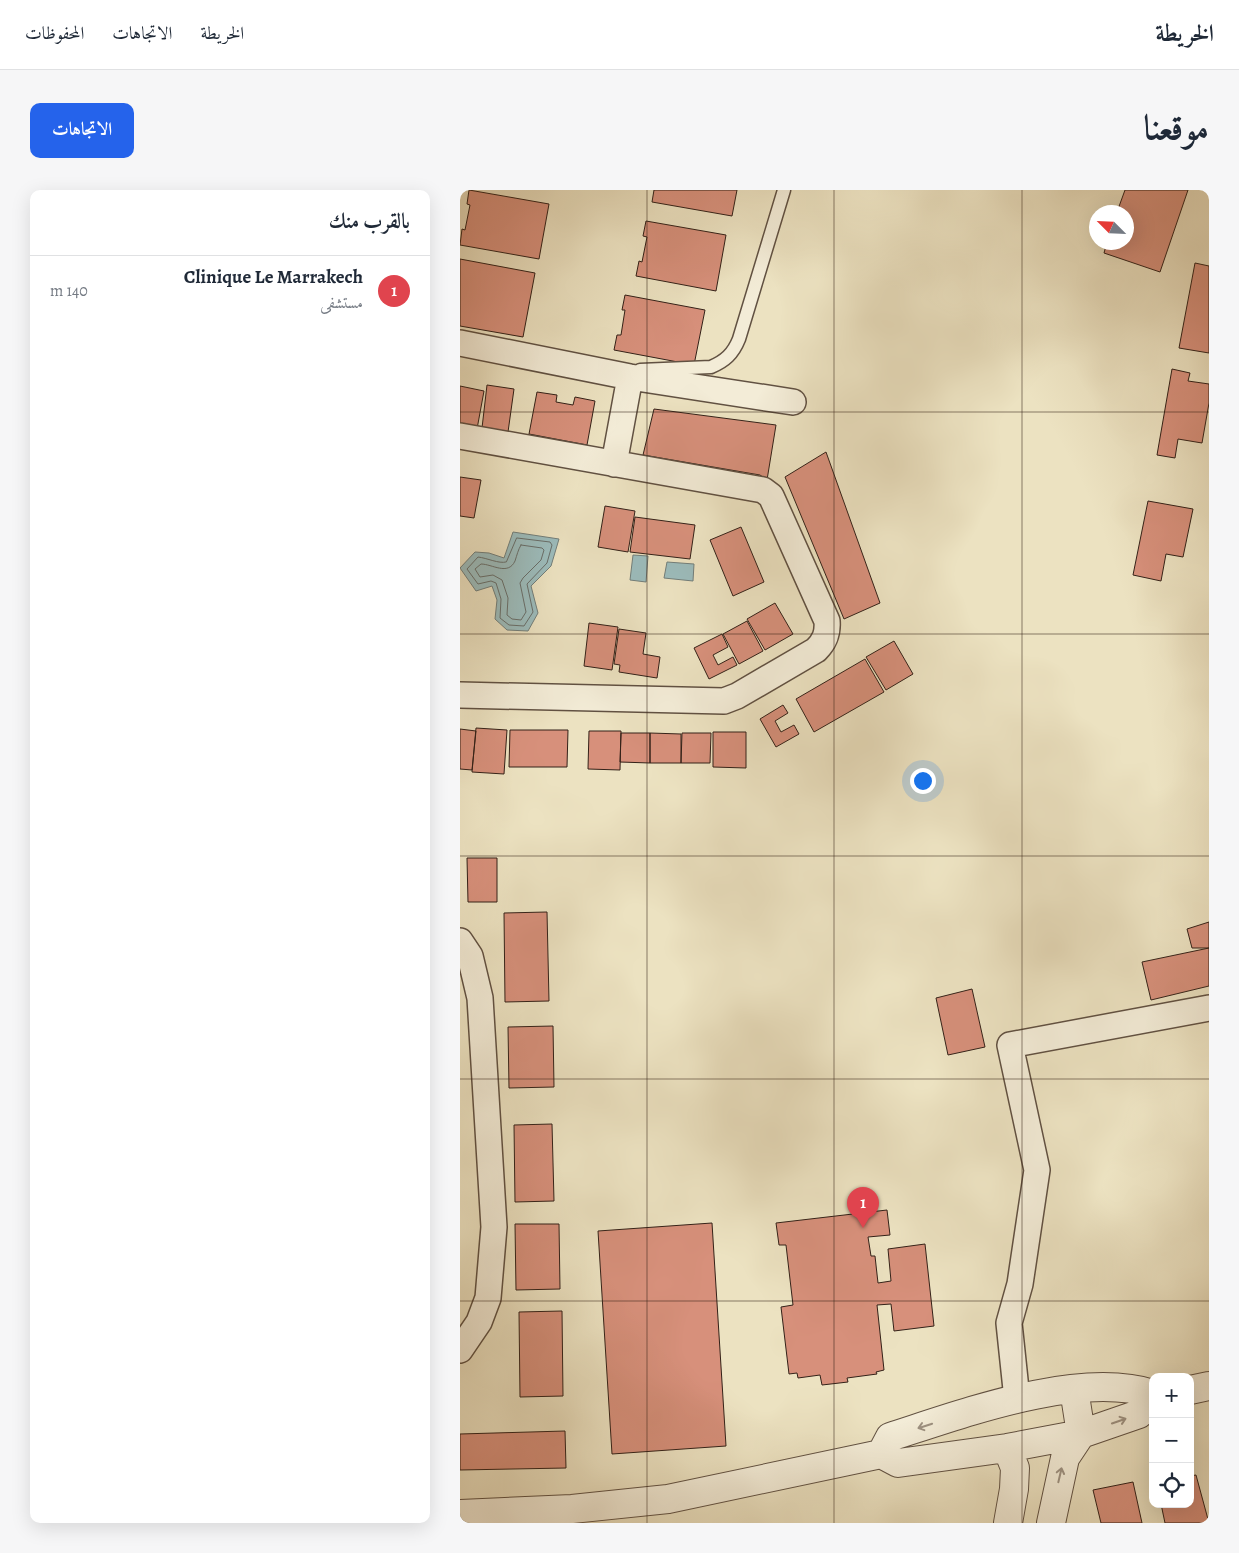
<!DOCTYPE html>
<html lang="ar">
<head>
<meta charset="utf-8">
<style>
  :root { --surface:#fff; --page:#f6f6f7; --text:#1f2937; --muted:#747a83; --line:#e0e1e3; --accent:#2563eb }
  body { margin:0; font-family:Alegreya,Amiri,serif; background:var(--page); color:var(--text); direction:rtl }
  .controls { position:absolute; right:15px; bottom:15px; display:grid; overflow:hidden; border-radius:10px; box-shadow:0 5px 20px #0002 }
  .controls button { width:45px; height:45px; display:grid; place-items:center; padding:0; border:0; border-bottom:1px solid var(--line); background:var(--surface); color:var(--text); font:25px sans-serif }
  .compass { position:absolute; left:629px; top:15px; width:45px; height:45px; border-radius:50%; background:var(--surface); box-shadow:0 5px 20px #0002; rotate:294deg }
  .you { position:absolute; left:462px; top:590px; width:18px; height:18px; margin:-12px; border:4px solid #fff; border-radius:50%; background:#1a73e8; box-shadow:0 0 0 8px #1a73e833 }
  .badge { display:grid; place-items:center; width:32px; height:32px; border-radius:50%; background:var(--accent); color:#fff; font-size:16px; font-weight:700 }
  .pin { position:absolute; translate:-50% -41px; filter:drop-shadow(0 1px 2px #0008) }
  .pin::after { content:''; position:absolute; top:26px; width:18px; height:15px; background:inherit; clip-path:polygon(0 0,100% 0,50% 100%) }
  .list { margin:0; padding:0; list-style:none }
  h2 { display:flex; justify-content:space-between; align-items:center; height:65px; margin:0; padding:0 20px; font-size:21px }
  h2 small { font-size:16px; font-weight:400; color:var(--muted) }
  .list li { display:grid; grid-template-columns:32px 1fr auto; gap:15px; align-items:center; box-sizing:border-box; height:70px; padding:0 20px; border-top:1px solid var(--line) }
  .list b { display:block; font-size:19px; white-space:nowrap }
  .list p { margin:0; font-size:16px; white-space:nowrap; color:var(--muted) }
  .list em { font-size:16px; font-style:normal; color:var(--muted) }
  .icon { flex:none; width:28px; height:28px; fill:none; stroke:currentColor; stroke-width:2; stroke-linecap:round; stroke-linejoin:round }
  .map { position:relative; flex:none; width:749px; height:1333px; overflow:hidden; direction:ltr; border-radius:10px }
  header { display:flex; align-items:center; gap:30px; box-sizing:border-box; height:70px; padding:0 25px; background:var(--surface); border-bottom:1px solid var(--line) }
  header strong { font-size:24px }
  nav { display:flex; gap:28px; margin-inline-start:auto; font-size:18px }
  .intro { display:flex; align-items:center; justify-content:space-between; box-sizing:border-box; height:120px; padding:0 30px }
  h1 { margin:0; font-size:35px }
  .button { padding:12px 22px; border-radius:10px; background:var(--accent); color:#fff; font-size:18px; font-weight:700 }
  main { display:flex; gap:30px; padding:0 30px }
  aside { flex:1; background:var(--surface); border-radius:10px; box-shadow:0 5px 20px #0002 }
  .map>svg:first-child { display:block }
  .water { fill:#9cbcbc; stroke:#727e7a }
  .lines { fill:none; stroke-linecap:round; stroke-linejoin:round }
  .shore { stroke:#686e6a; stroke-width:1 }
  .building { fill:#d7907b; stroke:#332118 }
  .service-casing { stroke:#615142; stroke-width:15 }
  .minor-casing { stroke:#615142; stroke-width:28 }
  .tertiary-casing { stroke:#615142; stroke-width:30 }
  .service { stroke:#f3ecd7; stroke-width:12 }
  .minor { stroke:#f3ecd7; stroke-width:25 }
  .tertiary { stroke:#f3ecd7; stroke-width:28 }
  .oneway { stroke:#9d9181 }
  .grid { fill:none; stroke:#332118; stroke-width:1; stroke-opacity:0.55 }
</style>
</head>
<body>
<header>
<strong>الخريطة</strong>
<nav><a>الخريطة</a><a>الاتجاهات</a><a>المحفوظات</a></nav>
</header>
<div class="intro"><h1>موقعنا</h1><a class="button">الاتجاهات</a></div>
<main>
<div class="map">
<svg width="749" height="1333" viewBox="0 0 749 1333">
  <rect width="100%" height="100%" fill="#ece2c1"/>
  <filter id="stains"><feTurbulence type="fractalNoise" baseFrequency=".004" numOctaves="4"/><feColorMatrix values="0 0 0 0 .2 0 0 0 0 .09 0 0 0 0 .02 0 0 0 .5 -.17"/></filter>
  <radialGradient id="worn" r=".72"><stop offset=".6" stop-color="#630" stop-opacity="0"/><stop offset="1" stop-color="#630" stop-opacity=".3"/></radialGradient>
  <path class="water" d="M53,342L99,349L91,376L71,396L78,423L68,441L47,440L35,429L37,410L32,396L16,401L0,378L15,362L29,363L44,368Z
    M173,365L188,366L186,392L170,390Z
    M207,372L234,374L233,391L204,388Z"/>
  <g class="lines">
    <path class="shore" d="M57,348L90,352L92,355L87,373L67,394L73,422L64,436L49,435L40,428L41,409L36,393L31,391L18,394L7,379L18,367C27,368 39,374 46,372Z
      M61,355L82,358L84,360L81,370L63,388L60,393L66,422L61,430L52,429L47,425L48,408L42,390L33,385L20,387L15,379L21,374C32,374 48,386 55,371C57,365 58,360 61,355Z"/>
  </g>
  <path class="building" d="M9,0L89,14L79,69L0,55L2,39L5,40L10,15L7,14Z
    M194,0H277L272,26L192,12Z
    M665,0H728L700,82L644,63L647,52H666V22H657Z
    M186,31L266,45L256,101L176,86L179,71L182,72L187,47L183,46Z
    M0,69L75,83L63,147L0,136Z
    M735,73L749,76V163L719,158Z
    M165,105L245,120L234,175L154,160L157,145H161L165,120H162Z
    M712,179L730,183L728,191L749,194V213L742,253L718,249L715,268L697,265Z
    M27,195L54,199L48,242L22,238Z
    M0,196L24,201L17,239L0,235Z
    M77,202L97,205L96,212L113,215L115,207L135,211L127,255L69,244Z
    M194,219L316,235L307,290L300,285L183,265Z
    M366,262L420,413L384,429L325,287Z
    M0,287L21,290L14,328L0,326Z
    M688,311L733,319L723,367L706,364L701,391L673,385Z
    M145,316L175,321L168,362L138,357Z
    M175,327L235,335L230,369L170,362Z
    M281,337L304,392L273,406L250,350Z
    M315,413L333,444L305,460L287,429Z
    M287,431L303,461L279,474L263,444Z
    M129,433L158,437L152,480L124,476Z
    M159,439L186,443L183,464L200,467L197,488L159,482L160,475L154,474Z
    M262,444L268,457L253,465L258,475L273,467L277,475L249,489L234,458Z
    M434,451L453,484L426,500L406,467Z
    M405,469L424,502L354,542L336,509Z
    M323,515L328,523L315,531L321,542L334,535L339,544L316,557L300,529Z
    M16,538L47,540L44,584L12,582Z
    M0,539L16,541L12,580L0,579Z
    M50,540H108L107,577H49Z
    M129,541H161L160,580L128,579Z
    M253,542H286V578L253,577Z
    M161,543H190V573L160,572Z
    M190,543L221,544V573H190Z
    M222,543H251L250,573H221Z
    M7,668H37V712H8Z
    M87,722L89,811L45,812L44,723Z
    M749,732V758H732L727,739Z
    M749,758V796L691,810L682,772Z
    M512,799L525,857L488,865L476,808Z
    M93,836L94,897L49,898L48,837Z
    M92,934L94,1011L55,1012L54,935Z
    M427,1020L430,1045L408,1047L411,1066H415L418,1093L431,1091L428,1059L465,1054L474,1136L434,1141L431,1114L417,1115L424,1180L416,1182L417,1184L387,1188L388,1192L362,1195L360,1185L338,1188L337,1183L329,1184L321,1117L333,1115L326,1055H319L316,1033Z
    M252,1033L266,1256L152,1264L138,1041Z
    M55,1034H99L100,1099L56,1100Z
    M102,1121L103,1206L60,1207L59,1122Z
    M105,1241L106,1278L0,1280V1244Z
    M736,1285L749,1333H705L701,1314H730V1286Z
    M673,1292L682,1333H641L633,1300Z"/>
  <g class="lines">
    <defs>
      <path id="service" d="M180,180L251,177C265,171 273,164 279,149L324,0"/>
      <path id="minor" d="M0,153L170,187L333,212
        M0,246L303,300L311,306L367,431C368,443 365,451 356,460L277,506L264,511L0,505
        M154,274L170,187
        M0,751L10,766L20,808L34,1037L28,1108L19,1132L0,1160
        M557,1209L549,1133L560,1094L577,980L550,855L749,818"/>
      <path id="tertiary" d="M730,1200L749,1196
        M547,1258L555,1278L554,1299L548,1333
        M421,1264L430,1247C502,1224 619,1180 693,1204
        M0,1324L112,1319L208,1309L421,1264L438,1273L547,1258L621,1244L679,1224L693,1211
        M591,1333L605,1268L621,1244L614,1199"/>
    </defs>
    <use href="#service" class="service-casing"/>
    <use href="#minor" class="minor-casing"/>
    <use href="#tertiary" class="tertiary-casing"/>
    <use href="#service" class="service"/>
    <use href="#minor" class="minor"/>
    <use href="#tertiary" class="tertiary"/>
  </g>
  <defs><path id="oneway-shaft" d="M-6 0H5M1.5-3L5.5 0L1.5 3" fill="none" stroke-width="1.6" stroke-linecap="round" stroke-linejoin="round" transform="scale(1.25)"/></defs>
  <g class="oneway">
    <use href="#oneway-shaft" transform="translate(659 1231) rotate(-19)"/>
    <use href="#oneway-shaft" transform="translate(465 1236) rotate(162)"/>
    <use href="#oneway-shaft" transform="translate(600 1285) rotate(-77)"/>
  </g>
  <path class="grid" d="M187,0V1333M374,0V1333M562,0V1333M0,222H749M0,444H749M0,666H749M0,889H749M0,1111H749"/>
  <rect width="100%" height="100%" filter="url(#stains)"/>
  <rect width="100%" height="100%" fill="url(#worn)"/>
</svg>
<div class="controls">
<button>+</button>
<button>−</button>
<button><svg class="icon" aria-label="locate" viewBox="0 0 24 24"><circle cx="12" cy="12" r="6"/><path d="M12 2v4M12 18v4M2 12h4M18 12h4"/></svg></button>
</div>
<svg class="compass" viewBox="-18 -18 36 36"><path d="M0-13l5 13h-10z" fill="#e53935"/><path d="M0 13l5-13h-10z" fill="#747a83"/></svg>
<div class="you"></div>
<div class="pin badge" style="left:403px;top:1038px;background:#e0444e">1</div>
</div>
<aside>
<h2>بالقرب منك<small></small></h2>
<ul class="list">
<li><span class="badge" style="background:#e0444e">1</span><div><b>Clinique Le Marrakech</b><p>مستشفى</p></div><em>140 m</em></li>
</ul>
</aside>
</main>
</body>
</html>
